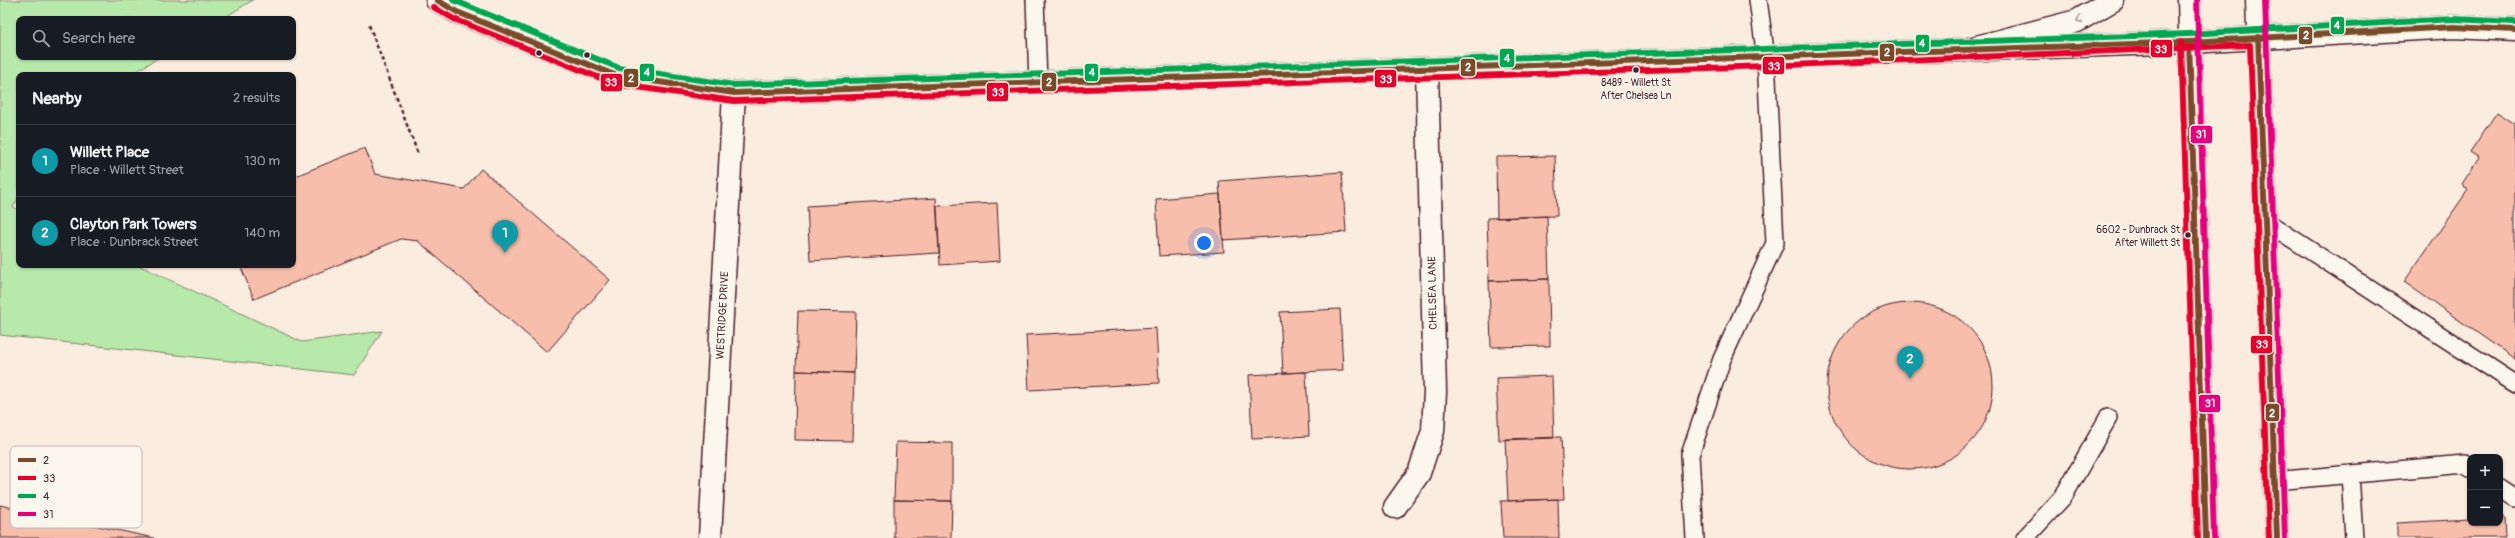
<!DOCTYPE html>
<html lang="en">
<head>
<meta charset="utf-8">
<style>
  :root { --surface:#171b24; --page:#20242c; --text:#f1f3f6; --muted:#9ea1a6; --line:#363941; --accent:#d93025 }
  body { margin:0; font-family:Pangolin,sans-serif; background:var(--page); color:var(--text) }
  .controls { position:absolute; right:12px; bottom:12px; display:grid; overflow:hidden; border-radius:8px; box-shadow:0 1px 3px #0004 }
  .controls button { width:36px; height:36px; display:grid; place-items:center; padding:0; border:0; border-bottom:1px solid var(--line); background:var(--surface); color:var(--text); font:20px sans-serif }
  .you { position:absolute; left:1204px; top:243px; width:14px; height:14px; margin:-10px; border:3px solid #fff; border-radius:50%; background:#1a73e8; box-shadow:0 0 0 6px #1a73e833 }
  .badge { display:grid; place-items:center; width:26px; height:26px; border-radius:50%; background:var(--accent); color:#fff; font-size:13px; font-weight:700 }
  .pin { position:absolute; translate:-50% -33px; filter:drop-shadow(0 1px 2px #0008) }
  .pin::after { content:''; position:absolute; top:21px; width:14px; height:12px; background:inherit; clip-path:polygon(0 0,100% 0,50% 100%) }
  .list { margin:0; padding:0; list-style:none }
  h2 { display:flex; justify-content:space-between; align-items:center; height:52px; margin:0; padding:0 16px; font-size:17px }
  h2 small { font-size:13px; font-weight:400; color:var(--muted) }
  .list li { display:grid; grid-template-columns:26px 1fr auto; gap:12px; align-items:center; box-sizing:border-box; height:72px; padding:0 16px; border-top:1px solid var(--line) }
  .list b { display:block; font-size:15px; white-space:nowrap }
  .list p { margin:0; font-size:13px; white-space:nowrap; color:var(--muted) }
  .list em { font-size:13px; font-style:normal; color:var(--muted) }
  .icon { flex:none; width:22px; height:22px; fill:none; stroke:currentColor; stroke-width:2; stroke-linecap:round; stroke-linejoin:round }
  .map { position:relative; flex:none; width:2515px; height:538px; overflow:hidden }
  .search { position:absolute; background:var(--surface); box-shadow:0 1px 3px #0004; left:16px; top:16px; width:280px; height:44px; display:flex; align-items:center; gap:10px; box-sizing:border-box; padding:0 14px; border-radius:8px; color:var(--muted); font-size:15px }
  .panel { position:absolute; background:var(--surface); box-shadow:0 1px 3px #0004; left:16px; top:72px; width:280px; height:196px; border-radius:8px }
  .map>svg:first-child { display:block }
  .green { fill:#b6e9aa; stroke:#80846a }
  .building { fill:#f6beab; stroke:#4a1f2b }
  .lines { fill:none; stroke-linecap:round; stroke-linejoin:round }
  .service-casing { stroke:#4a1f2b; stroke-width:20 }
  .minor-casing { stroke:#4a1f2b; stroke-width:25 }
  .tertiary-casing { stroke:#4a1f2b; stroke-width:25 }
  .secondary-casing { stroke:#4a1f2b; stroke-width:25 }
  .path { stroke:#4a1f2b; stroke-width:2.5; stroke-dasharray:4 3; stroke-linecap:butt }
  .service { stroke:#fbf7ec; stroke-width:17 }
  .minor { stroke:#fbf7ec; stroke-width:22 }
  .tertiary { stroke:#fbf7ec; stroke-width:22 }
  .secondary { stroke:#fbf7ec; stroke-width:22 }
  .bus-1-casing { stroke:#fbf7ec; stroke-width:9 }
  .bus-2-casing { stroke:#fbf7ec; stroke-width:9 }
  .bus-3-casing { stroke:#fbf7ec; stroke-width:9 }
  .bus-4-casing { stroke:#fbf7ec; stroke-width:9 }
  .bus-1 { stroke:#7a4b2a; stroke-width:6 }
  .bus-2 { stroke:#e4002b; stroke-width:6 }
  .bus-3 { stroke:#00a651; stroke-width:6 }
  .bus-4 { stroke:#e5007d; stroke-width:6 }
  .oneway { stroke:#ab9695 }
  .bus-dot { fill:#4a1f2b; stroke:#fbf7ec; stroke-width:1.5 }
  .labels { text-anchor:middle; stroke-width:3; stroke-linejoin:round; paint-order:stroke }
  .bus-label { font-size:10px; fill:#4a1f2b; stroke:#fbf7ec }
  .street-label { font-size:11px; fill:#4a1f2b; stroke:#fbf7ec }
  .key { fill:#fbf7ec; stroke:#c6b6b2; stroke-width:1 }
  .key-label { font-size:11px; fill:#4a1f2b }
  .line-badge { stroke:#fbf7ec; stroke-width:1.5 }
  .badge-label { font-size:11px; text-anchor:middle; font-weight:bold; fill:#fff }
</style>
</head>
<body>
<div class="map">
<svg width="2515" height="538" viewBox="0 0 2515 538">
  <rect width="100%" height="100%" fill="#faecdf"/>
  <filter id="ink" filterUnits="userSpaceOnUse"><feTurbulence type="fractalNoise" baseFrequency=".025" numOctaves="2"/><feDisplacementMap in="SourceGraphic" scale="8" xChannelSelector="R" yChannelSelector="G"/><feConvolveMatrix kernelMatrix="1 2 1 2 8 2 1 2 1" color-interpolation-filters="sRGB"/></filter>
  <g filter="url(#ink)">
    <path class="green" d="M0,0H253L222,19H19V57H160L130,75H19V197L13,207L19,210V265H138L302,342L382,331L354,375L0,335Z"/>
    <path class="building" d="M2497,112L2515,124V359L2404,282L2468,190L2462,184L2479,158L2470,152Z
      M365,148L375,174L464,189L481,169L610,280L547,352L418,241L401,239L254,299L240,265H293V177Z
      M1555,156L1557,216L1497,218L1496,157Z
      M1342,172L1346,232L1223,240L1219,181Z
      M1220,194L1224,252L1159,256L1156,199Z
      M936,198L939,253L810,261L807,206Z
      M997,203L1000,261L940,265L937,206Z
      M1547,216L1549,279L1489,281L1487,218Z
      M1549,279L1550,346L1491,347L1489,281Z
      M1827 386a83 83 0 1 1 166 0a83 83 0 1 1-166 0Z
      M1340,309L1343,370L1283,373L1280,312Z
      M798,311L856,312L854,373L796,371Z
      M1156,328L1159,383L1029,390L1026,335Z
      M796,371L854,373L852,441L795,440Z
      M1306,372L1309,436L1252,439L1249,375Z
      M1552,376L1554,438L1499,440L1496,378Z
      M1561,437L1564,499L1508,501L1505,439Z
      M896,442L952,443V501L894,500Z
      M1558,499L1559,538H1503L1501,501Z
      M894,500L952,501L951,538H894Z
      M0,505L154,538H0Z
      M2500,517H2505L2506,538H2397V523L2470,519V523H2500Z"/>
    <g class="lines">
      <defs>
        <path id="service" d="M1035,0L1038,82
          M2265,221L2515,384
          M2350,474L2354,538
          M2274,481L2465,464L2470,468
          M2500,488L2515,498
          M1695,538L1690,455L1722,359L1775,243L1766,58L1758,0
          M2025,538L2063,497L2108,418"/>
        <g id="minor">
          <path d="M1395,507L1419,473L1433,431L1435,392L1427,69"/>
          <path id="s1" d="M710,538L734,93"/>
        </g>
        <path id="tertiary" d="M437,0L457,12L617,76L734,93L2189,42L2454,27L2515,30"/>
        <path id="secondary" d="M2189,0L2206,538
          M2257,0L2277,538
          M1965,50L2077,21L2113,0"/>
      </defs>
      <use href="#service" class="service-casing"/>
      <use href="#minor" class="minor-casing"/>
      <use href="#tertiary" class="tertiary-casing"/>
      <use href="#secondary" class="secondary-casing"/>
      <path class="path" d="M369,25L418,154"/>
      <use href="#service" class="service"/>
      <use href="#minor" class="minor"/>
      <use href="#tertiary" class="tertiary"/>
      <use href="#secondary" class="secondary"/>
      <defs>
        <path id="bus-1" d="M437,0L457,12L617,76L734,93L2189,42L2454,27L2515,30
          M2258,37L2277,538
          M2189,42L2206,538"/>
        <path id="bus-2" d="M433,7L454,19L615,84L734,101L1766,66L2250,45L2269,538
          M2181,42L2198,538"/>
        <path id="bus-3" d="M453,0L619,68L734,85L2189,34L2454,19L2515,22"/>
        <path id="bus-4" d="M2197,0L2214,538
          M2265,0L2285,538"/>
      </defs>
      <use href="#bus-1" class="bus-1-casing"/>
      <use href="#bus-2" class="bus-2-casing"/>
      <use href="#bus-3" class="bus-3-casing"/>
      <use href="#bus-4" class="bus-4-casing"/>
      <use href="#bus-1" class="bus-1"/>
      <use href="#bus-2" class="bus-2"/>
      <use href="#bus-3" class="bus-3"/>
      <use href="#bus-4" class="bus-4"/>
    </g>
    <defs><path id="oneway-chevron" d="M-2-3.5L2.5 0L-2 3.5" fill="none" stroke-width="1.6" stroke-linecap="round" stroke-linejoin="round"/></defs>
    <use class="oneway" href="#oneway-chevron" transform="translate(2079 20) rotate(156)"/>
  </g>
  <g class="bus-dot">
    <circle cx="539" cy="53" r="3.5"/>
    <circle cx="587" cy="55" r="3.5"/>
    <circle cx="1636" cy="70" r="3.5"/>
    <circle cx="2188" cy="235" r="3.5"/>
  </g>
  <g class="labels">
    <g class="bus-label">
      <text x="1636" y="86">8489 - Willett St<tspan x="1636" dy="13">After Chelsea Ln</tspan></text>
      <text x="2180" y="233" text-anchor="end">6602 - Dunbrack St<tspan x="2180" dy="13">After Willett St</tspan></text>
    </g>
    <g class="street-label">
      <text transform="translate(1432 293) rotate(-91)" y="4">CHELSEA LANE</text>
      <text dy="4" stroke="none"><textPath href="#s1" startOffset="223">WESTRIDGE DRIVE</textPath></text>
    </g>
  </g>
  <rect x="10" y="446" width="132" height="82" rx="6" class="key"/>
  <rect x="18" y="458" width="18" height="4" fill="#7a4b2a"/>
  <rect x="18" y="476" width="18" height="4" fill="#e4002b"/>
  <rect x="18" y="494" width="18" height="4" fill="#00a651"/>
  <rect x="18" y="512" width="18" height="4" fill="#e5007d"/>
  <g class="key-label">
    <text x="43" y="464">2</text>
    <text x="43" y="482">33</text>
    <text x="43" y="500">4</text>
    <text x="43" y="518">31</text>
  </g>
  <g class="line-badge">
    <rect x="2330" y="16" width="15" height="19" rx="4" fill="#00a651"/>
    <rect x="2298" y="26" width="15" height="19" rx="4" fill="#7a4b2a"/>
    <rect x="1915" y="34" width="15" height="19" rx="4" fill="#00a651"/>
    <rect x="2150" y="39" width="23" height="19" rx="4" fill="#e4002b"/>
    <rect x="1879" y="43" width="16" height="19" rx="4" fill="#7a4b2a"/>
    <rect x="1499" y="48" width="16" height="20" rx="4" fill="#00a651"/>
    <rect x="1762" y="56" width="23" height="19" rx="4" fill="#e4002b"/>
    <rect x="1460" y="58" width="16" height="19" rx="4" fill="#7a4b2a"/>
    <rect x="639" y="63" width="16" height="19" rx="4" fill="#00a651"/>
    <rect x="1084" y="63" width="15" height="19" rx="4" fill="#00a651"/>
    <rect x="623" y="68" width="16" height="20" rx="4" fill="#7a4b2a"/>
    <rect x="1374" y="69" width="23" height="19" rx="4" fill="#e4002b"/>
    <rect x="1041" y="72" width="16" height="20" rx="4" fill="#7a4b2a"/>
    <rect x="600" y="73" width="23" height="19" rx="4" fill="#e4002b"/>
    <rect x="986" y="82" width="23" height="20" rx="4" fill="#e4002b"/>
    <rect x="2190" y="125" width="23" height="19" rx="4" fill="#e5007d"/>
    <rect x="2250" y="335" width="23" height="19" rx="4" fill="#e4002b"/>
    <rect x="2198" y="394" width="23" height="19" rx="4" fill="#e5007d"/>
    <rect x="2265" y="403" width="15" height="19" rx="4" fill="#7a4b2a"/>
  </g>
  <g class="badge-label">
    <text x="2337" y="29">4</text>
    <text x="2306" y="39">2</text>
    <text x="1922" y="47">4</text>
    <text x="2161" y="53">33</text>
    <text x="1887" y="56">2</text>
    <text x="1507" y="62">4</text>
    <text x="1774" y="70">33</text>
    <text x="1468" y="71">2</text>
    <text x="647" y="76">4</text>
    <text x="1092" y="76">4</text>
    <text x="631" y="82">2</text>
    <text x="1386" y="83">33</text>
    <text x="1049" y="86">2</text>
    <text x="611" y="86">33</text>
    <text x="998" y="96">33</text>
    <text x="2201" y="138">31</text>
    <text x="2262" y="348">33</text>
    <text x="2210" y="407">31</text>
    <text x="2272" y="417">2</text>
  </g>
</svg>
<div class="controls">
<button>+</button>
<button>−</button>
</div>
<div class="you"></div>
<div class="pin badge" style="left:505px;top:253px;background:#0f9aa8">1</div>
<div class="pin badge" style="left:1910px;top:379px;background:#0f9aa8">2</div>
<div class="search"><svg class="icon" aria-label="search" viewBox="0 0 24 24"><circle cx="10" cy="10" r="6"/><path d="M15 15l6 6"/></svg>Search here</div>
<section class="panel">
<h2>Nearby<small>2 results</small></h2>
<ul class="list">
<li><span class="badge" style="background:#0f9aa8">1</span><div><b>Willett Place</b><p>Place · Willett Street</p></div><em>130 m</em></li>
<li><span class="badge" style="background:#0f9aa8">2</span><div><b>Clayton Park Towers</b><p>Place · Dunbrack Street</p></div><em>140 m</em></li>
</ul>
</section>
</div>
</body>
</html>
